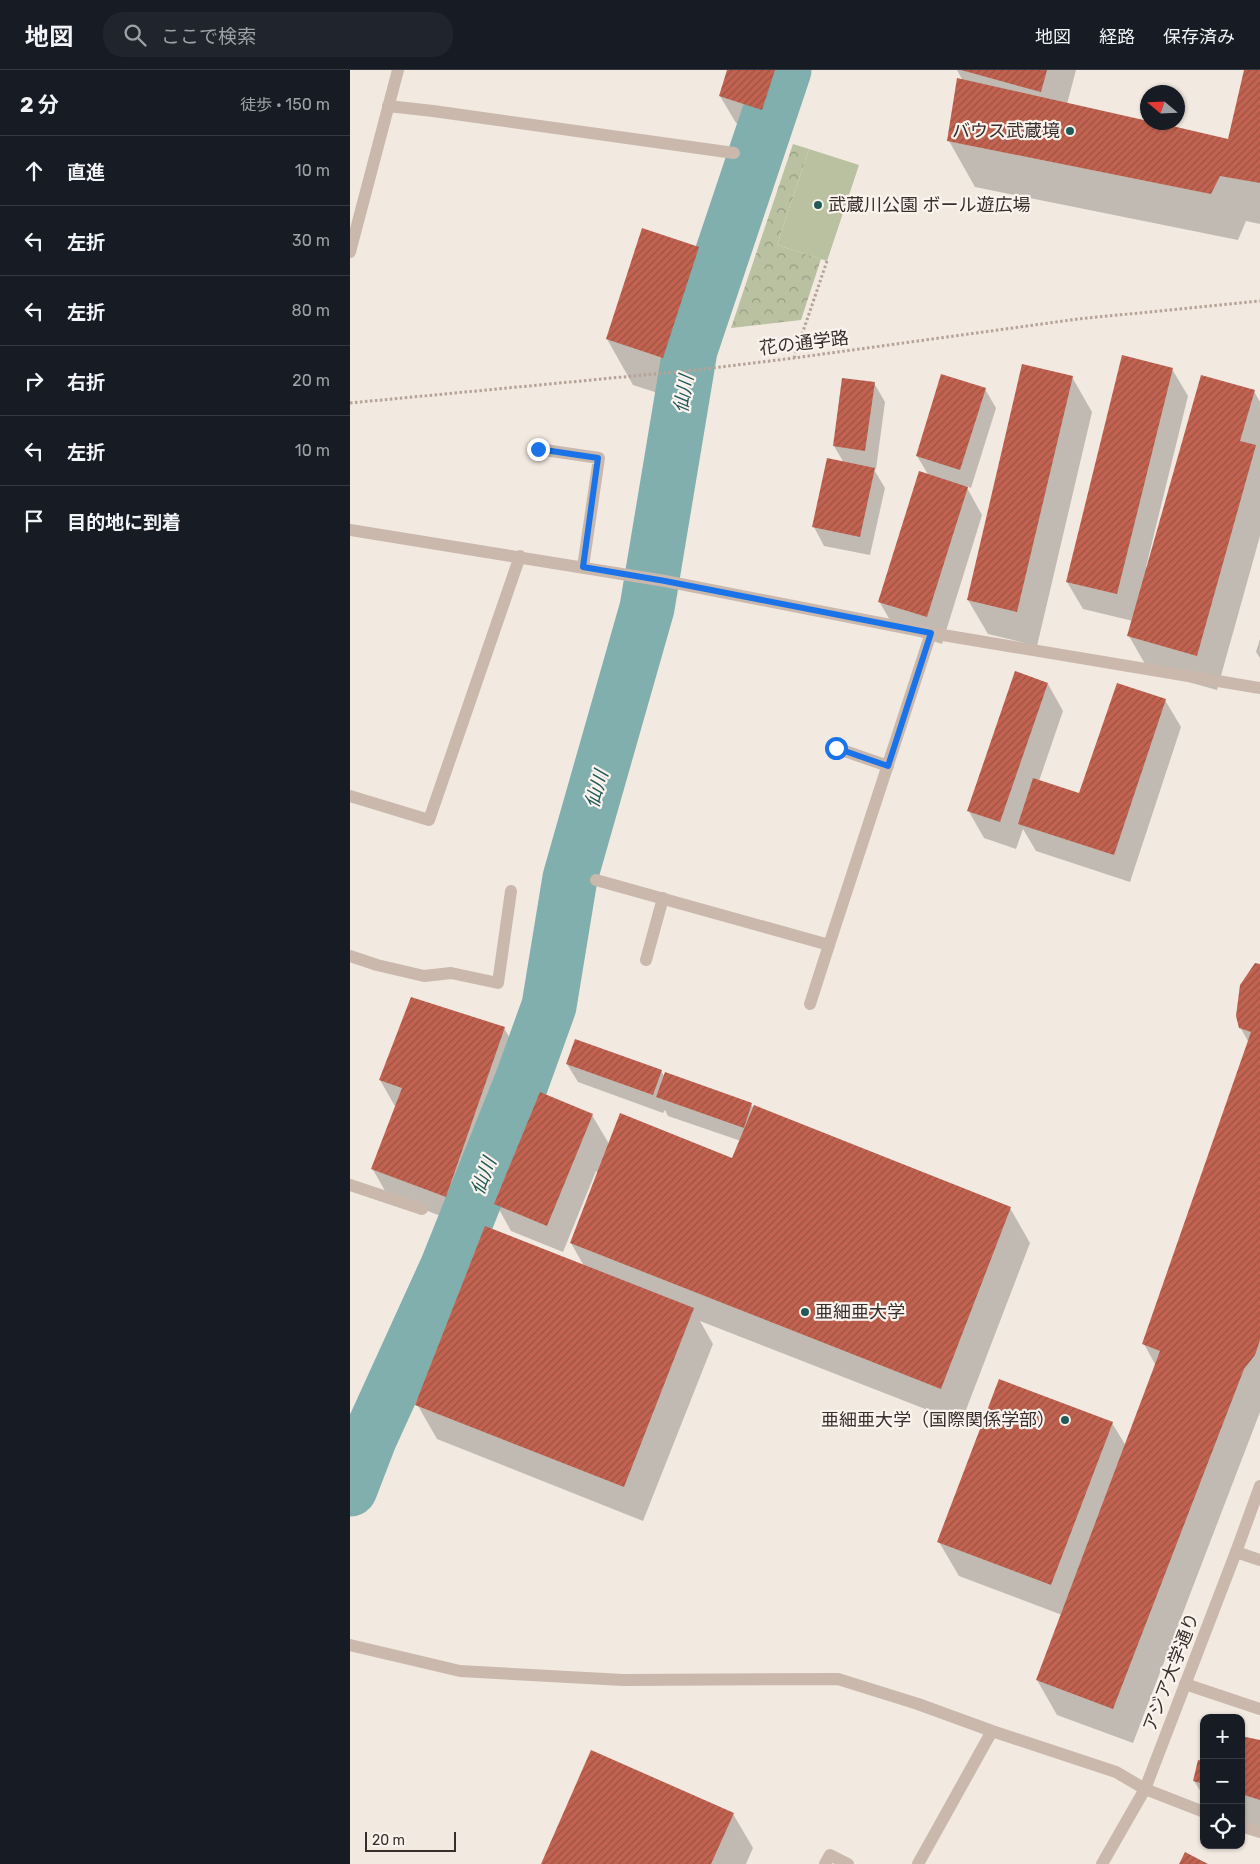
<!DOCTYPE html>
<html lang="ja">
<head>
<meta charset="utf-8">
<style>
  :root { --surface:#171b24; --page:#20242c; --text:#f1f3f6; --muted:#9ea1a6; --line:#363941 }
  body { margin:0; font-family:Rubik,"Noto Sans JP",sans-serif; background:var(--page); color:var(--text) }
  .controls { position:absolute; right:15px; bottom:15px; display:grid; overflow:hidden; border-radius:10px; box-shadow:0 1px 4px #0004 }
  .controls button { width:45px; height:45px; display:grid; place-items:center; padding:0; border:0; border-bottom:1px solid var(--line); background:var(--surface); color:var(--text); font:25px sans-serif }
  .compass { position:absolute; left:790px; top:15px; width:45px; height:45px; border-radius:50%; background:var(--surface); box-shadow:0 1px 4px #0004; rotate:289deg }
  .scale { position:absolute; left:15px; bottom:12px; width:91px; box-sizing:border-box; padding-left:5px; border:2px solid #392e2b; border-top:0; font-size:14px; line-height:18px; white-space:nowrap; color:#392e2b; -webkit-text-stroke:4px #faf3ed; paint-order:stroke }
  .stop { position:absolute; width:15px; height:15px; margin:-11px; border:4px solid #1a73e8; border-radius:50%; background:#fff }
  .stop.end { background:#1a73e8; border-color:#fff; box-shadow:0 1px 5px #0008 }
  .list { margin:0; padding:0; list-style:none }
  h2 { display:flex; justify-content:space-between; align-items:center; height:65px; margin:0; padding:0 20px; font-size:21px }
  h2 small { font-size:16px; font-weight:400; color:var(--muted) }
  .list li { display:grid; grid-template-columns:32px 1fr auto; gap:15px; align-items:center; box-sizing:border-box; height:70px; padding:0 20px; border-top:1px solid var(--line) }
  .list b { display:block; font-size:19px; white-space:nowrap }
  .list em { font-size:16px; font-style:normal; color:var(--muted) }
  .icon { flex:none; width:28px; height:28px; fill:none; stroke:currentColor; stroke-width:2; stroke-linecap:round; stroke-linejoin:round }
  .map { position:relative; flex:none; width:910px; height:1794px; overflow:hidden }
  header { display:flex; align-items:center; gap:30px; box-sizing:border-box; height:70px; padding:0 25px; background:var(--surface); border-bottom:1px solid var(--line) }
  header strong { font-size:24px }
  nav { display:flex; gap:28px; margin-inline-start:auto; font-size:18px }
  .search { width:350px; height:45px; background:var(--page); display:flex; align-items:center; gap:12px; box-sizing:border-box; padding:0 18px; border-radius:20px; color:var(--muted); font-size:19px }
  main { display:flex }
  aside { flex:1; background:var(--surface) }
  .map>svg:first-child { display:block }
  .green { fill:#b9c1a1 }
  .forest { fill:url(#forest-crowns) }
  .shadow { fill:#0003 }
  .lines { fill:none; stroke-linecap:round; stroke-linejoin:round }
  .river { stroke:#80afad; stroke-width:55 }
  .building { fill:url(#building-hatch) }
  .path { stroke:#b6a297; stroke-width:3; stroke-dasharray:2.5 2.5; stroke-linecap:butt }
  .service { stroke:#cab8ac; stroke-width:12 }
  .minor { stroke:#cab8ac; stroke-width:12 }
  .tertiary { stroke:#cab8ac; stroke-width:12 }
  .route { stroke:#1a73e8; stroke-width:6 }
  .poi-dot { fill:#225959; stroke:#faf3ed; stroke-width:2 }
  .labels { text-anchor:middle; stroke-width:4.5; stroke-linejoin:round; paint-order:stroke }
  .poi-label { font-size:18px; fill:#392e2b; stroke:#faf3ed; text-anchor:end }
  .street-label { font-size:18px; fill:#392e2b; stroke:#faf3ed }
  .water-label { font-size:19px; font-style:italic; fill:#225959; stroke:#faf3ed }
</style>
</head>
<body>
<header>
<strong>地図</strong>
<div class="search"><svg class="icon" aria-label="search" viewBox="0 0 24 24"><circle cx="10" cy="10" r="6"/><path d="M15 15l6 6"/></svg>ここで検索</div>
<nav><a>地図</a><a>経路</a><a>保存済み</a></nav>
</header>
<main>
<aside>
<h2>2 分<small>徒歩 · 150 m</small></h2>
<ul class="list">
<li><svg class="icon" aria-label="ahead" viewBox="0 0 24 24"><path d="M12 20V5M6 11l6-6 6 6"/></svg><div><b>直進</b></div><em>10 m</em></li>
<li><svg class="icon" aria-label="left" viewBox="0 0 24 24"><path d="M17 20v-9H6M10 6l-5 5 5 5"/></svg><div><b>左折</b></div><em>30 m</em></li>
<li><svg class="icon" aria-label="left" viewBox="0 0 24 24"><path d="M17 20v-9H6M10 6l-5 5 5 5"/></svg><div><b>左折</b></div><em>80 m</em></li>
<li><svg class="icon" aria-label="right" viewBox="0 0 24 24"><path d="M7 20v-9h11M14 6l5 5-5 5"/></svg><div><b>右折</b></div><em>20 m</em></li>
<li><svg class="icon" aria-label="left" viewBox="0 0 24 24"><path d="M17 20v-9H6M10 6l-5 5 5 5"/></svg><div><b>左折</b></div><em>10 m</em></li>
<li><svg class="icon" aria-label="arrive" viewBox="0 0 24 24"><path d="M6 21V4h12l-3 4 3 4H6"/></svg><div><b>目的地に到着</b></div></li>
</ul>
</aside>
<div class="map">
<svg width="910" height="1794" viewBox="0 0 910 1794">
  <defs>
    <pattern id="forest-crowns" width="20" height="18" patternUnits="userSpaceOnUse" patternTransform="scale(1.25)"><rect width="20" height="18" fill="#b9c1a1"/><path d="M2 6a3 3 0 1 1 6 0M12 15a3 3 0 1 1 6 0" fill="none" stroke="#979d83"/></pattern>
    <pattern id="building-hatch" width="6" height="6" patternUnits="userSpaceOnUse" patternTransform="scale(1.25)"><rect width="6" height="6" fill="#c16350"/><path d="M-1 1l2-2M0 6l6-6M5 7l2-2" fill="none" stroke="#9e5243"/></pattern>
  </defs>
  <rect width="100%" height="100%" fill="#f2e9e0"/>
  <path class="green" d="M459,79L509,95L477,191L427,175Z"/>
  <path class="forest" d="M443,74L459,79L427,175L471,189L451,250L381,258Z"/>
  <path class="shadow" d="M378,0H449L427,66L386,53L370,26Z
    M607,0H726L717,34L879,70L896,0H910V154L896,151L888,170L625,117L599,71L613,11Z
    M348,178L375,224L339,333L283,315L257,269Z
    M822,299L838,326L796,497H798L904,321L910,332V466L867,620L799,601L779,566L783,551L733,539L717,512Z
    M722,307L742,342L687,576L638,564L618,530Z
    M524,313L535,332L526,399L523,398L535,418L520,485L474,476L464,457L494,393L484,376Z
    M635,319L646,338L621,418L616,416L632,445L592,574L545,559L529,531L579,406L567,386Z
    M910,569V588L906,582Z
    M698,614L713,641L689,711L729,725L815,630L831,657L780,812L686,781L673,759L666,779L634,768L618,740Z
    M910,895V1342L783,1673L707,1645L687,1610L712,1545L609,1506L589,1472L762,1353L776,1376L806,1296L794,1274L899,973L890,957Z
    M154,958L170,985L112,1154L38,1126L22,1098L46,1038L30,1010Z
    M217,994L311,1001L314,1006L401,1034L404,1039L660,1138L680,1173L611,1353L350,1251L363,1274L293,1451L87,1369L67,1334L234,1196L221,1173L248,1102L246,1101L213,1182L161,1161L146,1134L242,1045L259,1074L383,1090L391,1071L318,1046L315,1040L313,1043L228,1012Z
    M891,1667L910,1672V1758L891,1753Z
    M854,1692V1727L844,1711Z
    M383,1744L403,1778L396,1794H193Z"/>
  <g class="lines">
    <path class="river" d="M0,1419L20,1367L97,1198L172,1011L199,936L220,808L297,538L340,280L434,0"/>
  </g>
  <path class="building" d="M377,0H425L412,40L369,26Z
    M611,0H697L691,22Z
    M894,0H910V113L870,106L861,124L597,71L607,8L798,51V52H805L878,69Z
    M292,158L349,177L313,288L256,269Z
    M772,285L823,298L767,524L716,512Z
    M672,294L723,306L667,542L617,530Z
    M591,304L636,318L610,400L566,386Z
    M851,305L905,320L890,371L906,375L847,586L777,566Z
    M492,308L525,312L515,381L483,376Z
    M477,388L525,398L510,467L462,457Z
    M569,401L618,417L577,547L528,532Z
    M665,601L698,613L650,752L617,741Z
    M767,613L816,629L764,785L668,754L683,708L729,723Z
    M905,893L910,894V1270L905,1285L894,1299L763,1639L686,1610L810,1281L792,1274L901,962L889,958L886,946L890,915Z
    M61,927L155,957L96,1127L21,1099L52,1018L29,1010Z
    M225,969L312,1000L303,1025L216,994Z
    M315,1002L402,1033L394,1058L306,1027Z
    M190,1022L243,1044L197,1156L144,1134Z
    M404,1035L661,1137L591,1319L220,1173L270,1043L382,1088Z
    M135,1156L344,1238L274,1417L65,1335Z
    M649,1309L763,1352L701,1515L587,1472Z
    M891,1666L910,1670V1730L891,1724Z
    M241,1680L384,1743L361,1794H191Z
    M848,1690L854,1691V1714L843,1711Z
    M835,1782L858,1794H829Z"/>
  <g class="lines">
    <path class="path" d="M444,288L477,191
      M0,333L346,300L444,288L728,249L910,231"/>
    <path class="service" d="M38,36L83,41L384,83
      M486,678L538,696
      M0,886L27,895L74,906L101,903L148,913L161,821
      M296,890L313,828
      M460,934L479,875
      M835,1614L910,1639"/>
    <path class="minor" d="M188,379L249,388L233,497
      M0,460L315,511L581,563L910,618
      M0,726L79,750L170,486
      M246,810L479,875L581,563
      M0,1115L72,1139
      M886,1482L910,1490
      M0,1575L110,1601L273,1610L488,1609L568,1634L642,1661L766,1702L795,1719L854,1742
      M891,1756L910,1762
      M475,1794L480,1785L498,1794
      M568,1794L642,1661"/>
    <path class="tertiary" d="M0,182L48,0
      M752,1794L795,1719L886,1482L910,1416"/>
  </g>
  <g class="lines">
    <path class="route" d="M188,379L248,388L233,497L315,511L581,563L538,696L486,678"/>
  </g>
  <g class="poi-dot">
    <circle cx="720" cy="61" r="5"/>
    <circle cx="468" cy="135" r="5"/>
    <circle cx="455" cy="1242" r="5"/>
    <circle cx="715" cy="1350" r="5"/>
  </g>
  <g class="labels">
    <g class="poi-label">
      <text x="710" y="67">バウス武蔵境</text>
      <text x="478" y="141" text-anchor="start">武蔵川公園 ボール遊広場</text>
      <text x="465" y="1248" text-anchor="start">亜細亜大学</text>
      <text x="705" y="1356">亜細亜大学（国際関係学部）</text>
    </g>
    <g class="street-label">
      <text transform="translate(454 273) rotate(-7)" y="6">花の通学路</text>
      <text transform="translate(821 1602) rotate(-69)" y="6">アジア大学通り</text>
    </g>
    <g class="water-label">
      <text transform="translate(333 324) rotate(-81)" y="7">仙川</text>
      <text transform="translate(246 719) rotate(-74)" y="7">仙川</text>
      <text transform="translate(133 1106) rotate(-69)" y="7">仙川</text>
    </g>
  </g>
</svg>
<div class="controls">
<button>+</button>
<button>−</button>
<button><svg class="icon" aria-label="locate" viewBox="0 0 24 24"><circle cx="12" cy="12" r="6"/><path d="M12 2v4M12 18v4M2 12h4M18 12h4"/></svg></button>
</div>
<svg class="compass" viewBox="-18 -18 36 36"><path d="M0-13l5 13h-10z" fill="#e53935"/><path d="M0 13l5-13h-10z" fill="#9ea1a6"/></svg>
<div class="scale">20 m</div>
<div class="stop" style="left:486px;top:678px"></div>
<div class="stop end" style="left:188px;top:379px"></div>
</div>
</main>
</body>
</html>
